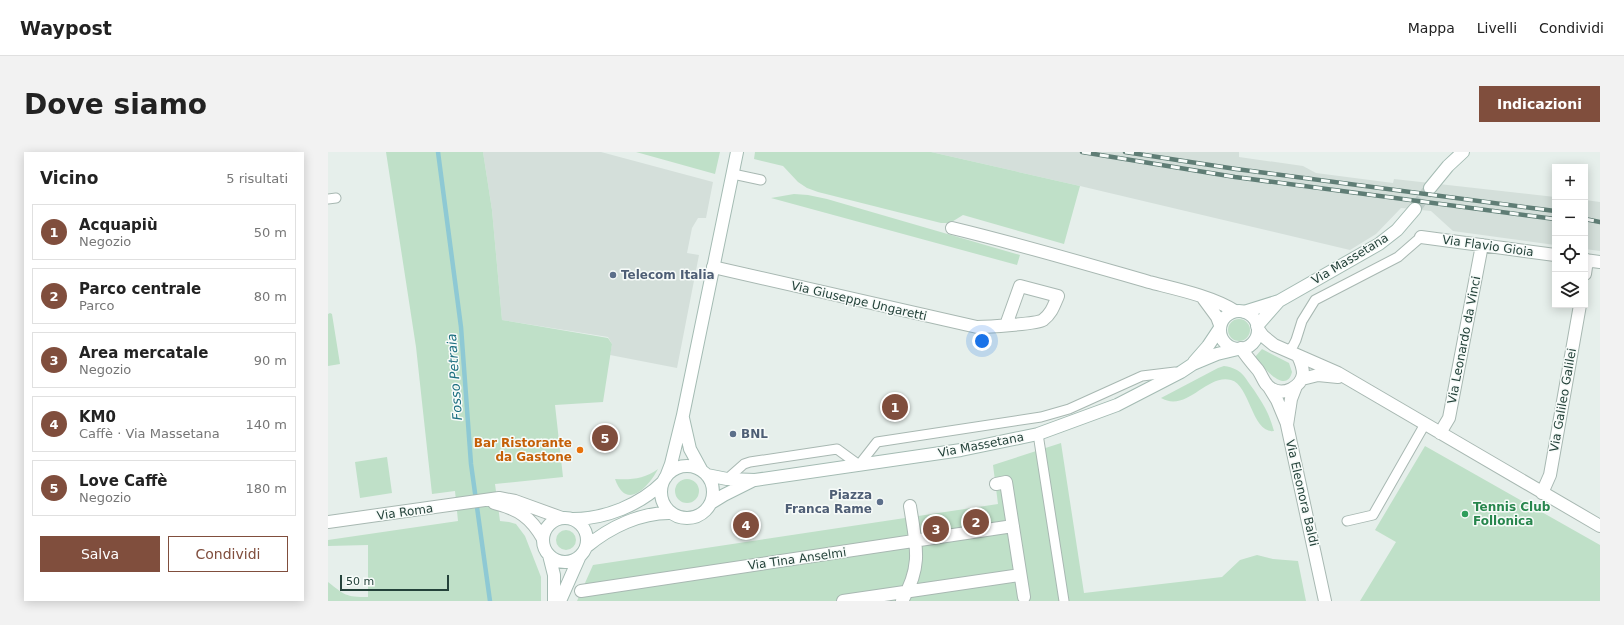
<!DOCTYPE html>
<html lang="it">
<head>
<meta charset="utf-8">
<style>
  :root { --surface:#fff; --page:#f2f2f2; --text:#222; --muted:#767676; --line:#e0e0e0; --accent:#804e3d }
  body { margin:0; font-family:"DejaVu Sans",sans-serif; background:var(--page); color:var(--text) }
  .controls { position:absolute; right:12px; top:12px; display:grid; overflow:hidden; border-radius:0px; box-shadow:0 2px 10px #0003 }
  .controls button { width:36px; height:36px; display:grid; place-items:center; padding:0; border:0; border-bottom:1px solid var(--line); background:var(--surface); color:var(--text); font:20px sans-serif }
  .scale { position:absolute; left:12px; bottom:10px; width:109px; box-sizing:border-box; padding-left:4px; border:2px solid #24423a; border-top:0; font-size:11px; line-height:14px; white-space:nowrap; color:#24423a; -webkit-text-stroke:3px #f7fbf9; paint-order:stroke }
  .you { position:absolute; left:654px; top:189px; width:14px; height:14px; margin:-10px; border:3px solid #fff; border-radius:50%; background:#1a73e8; box-shadow:0 0 0 6px #1a73e833 }
  .badge { display:grid; place-items:center; width:26px; height:26px; border-radius:50%; background:var(--accent); color:#fff; font-size:13px; font-weight:700 }
  .pin { position:absolute; translate:-50% -50%; border:2px solid #fff; box-shadow:0 1px 4px #0006 }
  .list { margin:0; padding:0; list-style:none }
  h2 { display:flex; justify-content:space-between; align-items:center; height:52px; margin:0; padding:0 16px; font-size:17px }
  h2 small { font-size:13px; font-weight:400; color:var(--muted) }
  .list li { display:grid; grid-template-columns:26px 1fr auto; gap:12px; align-items:center; box-sizing:border-box; height:56px; margin:0 8px 8px; padding:0 8px; border:1px solid var(--line); border-radius:0px }
  .list b { display:block; font-size:15px; white-space:nowrap }
  .list p { margin:0; font-size:13px; white-space:nowrap; color:var(--muted) }
  .list em { font-size:13px; font-style:normal; color:var(--muted) }
  .actions { display:flex; gap:8px; padding:12px 16px }
  .actions a { flex:1; padding:9px 0; border:1px solid var(--accent); border-radius:0px; text-align:center; font-size:14px; color:var(--accent) }
  .actions .main { background:var(--accent); color:#fff }
  .icon { flex:none; width:22px; height:22px; fill:none; stroke:currentColor; stroke-width:2; stroke-linecap:round; stroke-linejoin:round }
  .map { position:relative; flex:none; width:1272px; height:449px; overflow:hidden; border-radius:0px }
  header { display:flex; align-items:center; gap:24px; box-sizing:border-box; height:56px; padding:0 20px; background:var(--surface); border-bottom:1px solid var(--line) }
  header strong { font-size:19px }
  nav { display:flex; gap:22px; margin-inline-start:auto; font-size:14px }
  .intro { display:flex; align-items:center; justify-content:space-between; box-sizing:border-box; height:96px; padding:0 24px }
  h1 { margin:0; font-size:28px }
  .button { padding:10px 18px; border-radius:0px; background:var(--accent); color:#fff; font-size:14px; font-weight:700 }
  main { display:flex; gap:24px; padding:0 24px }
  aside { flex:1; background:var(--surface); border-radius:0px; box-shadow:0 2px 10px #0003 }
  .map>svg:first-child { display:block }
  .built { fill:#d4dfda }
  .green { fill:#bfe0c8 }
  .lines { fill:none; stroke-linecap:round; stroke-linejoin:round }
  .stream { stroke:#8ec9d4; stroke-width:4.5 }
  .secondary-tunnel { stroke:#bfccc8; stroke-width:12; stroke-dasharray:12 6; stroke-linecap:butt }
  .service-casing { stroke:#a8b8b2; stroke-width:11 }
  .pedestrian-casing { stroke:#a8b8b2; stroke-width:14 }
  .minor-casing { stroke:#a8b8b2; stroke-width:14 }
  .tertiary-casing { stroke:#a8b8b2; stroke-width:14 }
  .secondary-casing { stroke:#a4bbb3; stroke-width:14 }
  .service { stroke:#fff; stroke-width:9 }
  .pedestrian { stroke:#fff; stroke-width:12 }
  .minor { stroke:#fff; stroke-width:12 }
  .tertiary { stroke:#fff; stroke-width:12 }
  .secondary { stroke:#fff; stroke-width:12 }
  .rail-casing { stroke:#5f7d75; stroke-width:4.5 }
  .rail { stroke:#f7fbf9; stroke-width:3; stroke-dasharray:9; stroke-linecap:butt }
  .service-dot { fill:#5c6f8a; stroke:#f7fbf9; stroke-width:1.5 }
  .food-dot { fill:#e8710a; stroke:#f7fbf9; stroke-width:1.5 }
  .leisure-dot { fill:#2e9e5b; stroke:#f7fbf9; stroke-width:1.5 }
  .labels { text-anchor:middle; stroke-width:3; stroke-linejoin:round; paint-order:stroke }
  .street-label { font-size:12px; fill:#24423a; stroke:#f7fbf9 }
  .service-label { font-size:12px; font-weight:bold; fill:#4e5e75; stroke:#f7fbf9; text-anchor:start }
  .food-label { font-size:12px; font-weight:bold; fill:#c56008; stroke:#f7fbf9; text-anchor:end }
  .leisure-label { font-size:12px; font-weight:bold; fill:#27864d; stroke:#f7fbf9; text-anchor:start }
  .water-label { font-size:13px; font-style:italic; fill:#1c6f80; stroke:#f7fbf9 }
</style>
</head>
<body>
<header>
<strong>Waypost</strong>
<nav><a>Mappa</a><a>Livelli</a><a>Condividi</a></nav>
</header>
<div class="intro"><h1>Dove siamo</h1><a class="button">Indicazioni</a></div>
<main>
<aside>
<h2>Vicino<small>5 risultati</small></h2>
<ul class="list">
<li><span class="badge">1</span><div><b>Acquapiù</b><p>Negozio</p></div><em>50 m</em></li>
<li><span class="badge">2</span><div><b>Parco centrale</b><p>Parco</p></div><em>80 m</em></li>
<li><span class="badge">3</span><div><b>Area mercatale</b><p>Negozio</p></div><em>90 m</em></li>
<li><span class="badge">4</span><div><b>KM0</b><p>Caffè · Via Massetana</p></div><em>140 m</em></li>
<li><span class="badge">5</span><div><b>Love Caffè</b><p>Negozio</p></div><em>180 m</em></li>
</ul>
<div class="actions"><a class="main">Salva</a><a>Condividi</a></div>
</aside>
<div class="map">
<svg width="1272" height="449" viewBox="0 0 1272 449">
  <rect width="100%" height="100%" fill="#e6efeb"/>
  <path class="built" d="M155,0H273L385,30L378,66H370L364,76L359,101L371,103L349,216L282,203L284,192L280,185L174,168L164,58Z
    M603,0H911V5L975,14L988,21L1065,31L1066,27L1227,45V93L1125,79L1103,59L1073,56L1048,82L1022,98L752,34Z
    M1257,48L1272,50V99L1257,97Z"/>
  <path class="green" d="M58,0H155L164,58L174,168L280,186L284,192L275,250L227,253L235,325L167,332L172,369L181,370L188,372L197,384L213,425V449H0V430C17,443 17,445 40,445V393L0,394V388L130,369L127,339L104,342L88,195Z
    M308,0H392L387,22Z
    M427,0H603L752,34L736,92L635,63L622,71H613L490,40L479,36L470,30L455,14L426,7Z
    M466,42L480,43L499,47L692,103L689,113L443,46Z
    M2,161L4,162L12,212L0,214V162Z
    M900 178a11 11 0 1 1 22 0a11 11 0 1 1-22 0Z
    M934,197L961,211L964,220C958,244 933,213 927,205Z
    M896,214C915,217 916,225 926,238C937,255 940,259 946,279C924,282 922,233 903,228C879,221 859,261 833,246L890,216Z
    M733,291L756,441L894,425L912,408L929,403L945,407L970,409L978,449H249L265,413L670,352L665,313Z
    M1097,294L1272,393V449H1032L1068,390L1047,378Z
    M59,305L64,341L32,346L27,310Z
    M330,317C320,336 298,359 287,327C302,328 317,327 330,317Z
    M347 339a12 12 0 1 1 24 0a12 12 0 1 1-24 0Z
    M228 388a10 10 0 1 1 20 0a10 10 0 1 1-20 0Z"/>
  <g class="lines">
    <path class="stream" d="M110,0L133,175L143,312L162,449"/>
    <path class="secondary-tunnel" d="M1087,57L1102,36"/>
    <defs>
      <path id="service" d="M405,22L433,28
        M0,47L8,46
        M961,198L965,194L968,188L974,169L987,148L1070,105L1093,85
        M710,282L736,449
        M399,327L416,312L422,310L509,297L531,313L549,290L713,265L741,257L814,224L847,220
        M1019,369L1045,363L1097,272"/>
      <path id="pedestrian" d="M668,332L678,330L696,445
        M253,439L685,374
        M515,449L692,423
        M574,449C595,413 588,393 582,354"/>
      <path id="minor" d="M624,76C691,92 755,111 821,130C848,137 883,144 907,159
        M1093,85L1227,103
        M1257,108L1272,110
        M385,115L649,175C659,175 709,172 715,168C724,161 726,153 730,144L692,134L678,173
        M1257,122L1259,108
        M875,146L889,165L892,173
        M930,177L935,184L946,193L1010,221L1272,374
        M913,196C918,204 924,211 930,218C935,225 936,233 944,237C956,244 973,235 975,222C975,215 973,210 970,204
        M974,227L990,223L1010,225
        M968,234L963,247L959,273L997,449
        M941,235L949,248L959,272
        M1112,281L1121,266L1154,93
        M1214,341L1222,323L1252,153"/>
      <path id="tertiary" d="M166,351C190,357 203,365 215,387
        M0,370L171,346L187,349L234,366"/>
      <path id="secondary" d="M1102,36L1120,14L1135,0
        M892 178a19 19 0 1 1 38 0a19 19 0 1 1-38 0Z
        M916,160L951,149L1051,92L1069,78L1087,57
        M929,174L951,149
        M866,210L880,194L892,176
        M355,266L362,297L374,319
        M333 340a26 26 0 1 1 52 0a26 26 0 1 1-52 0Z
        M379,323L399,327L427,328L633,298L710,282L789,253L853,220L865,212L889,202L910,197
        M338,325L343,312L355,263L409,0
        M383,351L396,343L424,329
        M215 388a22 22 0 1 1 44 0a22 22 0 1 1-44 0Z
        M245,367C277,367 312,353 335,330
        M258,395C282,375 313,360 344,361
        M221,403L226,423V449
        M232,449L251,406"/>
    </defs>
    <use href="#service" class="service-casing"/>
    <use href="#pedestrian" class="pedestrian-casing"/>
    <use href="#minor" class="minor-casing"/>
    <use href="#tertiary" class="tertiary-casing"/>
    <use href="#secondary" class="secondary-casing"/>
    <use href="#service" class="service"/>
    <use href="#pedestrian" class="pedestrian"/>
    <use href="#minor" class="minor"/>
    <use href="#tertiary" class="tertiary"/>
    <use href="#secondary" class="secondary"/>
    <defs>
      <path id="rail" d="M754,0L907,25L1227,67
        M797,0L908,17L1227,59
        M1257,67L1272,70"/>
    </defs>
    <use href="#rail" class="rail-casing"/>
    <use href="#rail" class="rail"/>
  </g>
  <g class="service-dot">
    <circle cx="285" cy="123" r="4"/>
    <circle cx="405" cy="282" r="4"/>
    <circle cx="552" cy="350" r="4"/>
  </g>
  <circle class="food-dot" cx="252" cy="298" r="4"/>
  <circle class="leisure-dot" cx="1137" cy="362" r="4"/>
  <g class="labels">
    <g class="street-label">
      <text transform="translate(1160 94) rotate(8)" y="4">Via Flavio Gioia</text>
      <text transform="translate(1022 107) rotate(-31)" y="4">Via Massetana</text>
      <text transform="translate(531 149) rotate(13)" y="4">Via Giuseppe Ungaretti</text>
      <text transform="translate(1136 188) rotate(-79)" y="4">Via Leonardo da Vinci</text>
      <text transform="translate(1235 248) rotate(-80)" y="4">Via Galileo Galilei</text>
      <text transform="translate(653 293) rotate(-11)" y="4">Via Massetana</text>
      <text transform="translate(974 341) rotate(77)" y="4">Via Eleonora Baldi</text>
      <text transform="translate(77 360) rotate(-8)" y="4">Via Roma</text>
      <text transform="translate(469 407) rotate(-8)" y="4">Via Tina Anselmi</text>
    </g>
    <g class="service-label">
      <text x="293" y="127">Telecom Italia</text>
      <text x="413" y="286">BNL</text>
      <text x="544" y="347" text-anchor="end">Piazza<tspan x="544" dy="14">Franca Rame</tspan></text>
    </g>
    <g class="food-label">
      <text x="244" y="295">Bar Ristorante<tspan x="244" dy="14">da Gastone</tspan></text>
    </g>
    <g class="leisure-label">
      <text x="1145" y="359">Tennis Club<tspan x="1145" dy="14">Follonica</tspan></text>
    </g>
    <g class="water-label">
      <text transform="translate(126 225) rotate(-94)" y="5">Fosso Petraia</text>
    </g>
  </g>
</svg>
<div class="controls">
<button>+</button>
<button>−</button>
<button><svg class="icon" aria-label="locate" viewBox="0 0 24 24"><circle cx="12" cy="12" r="6"/><path d="M12 2v4M12 18v4M2 12h4M18 12h4"/></svg></button>
<button><svg class="icon" aria-label="layers" viewBox="0 0 24 24"><path d="M12 4l9 5-9 5-9-5zM3 14l9 5 9-5"/></svg></button>
</div>
<div class="scale">50 m</div>
<div class="you"></div>
<div class="pin badge" style="left:567px;top:255px">1</div>
<div class="pin badge" style="left:648px;top:370px">2</div>
<div class="pin badge" style="left:608px;top:377px">3</div>
<div class="pin badge" style="left:418px;top:373px">4</div>
<div class="pin badge" style="left:277px;top:286px">5</div>
</div>
</main>
</body>
</html>
